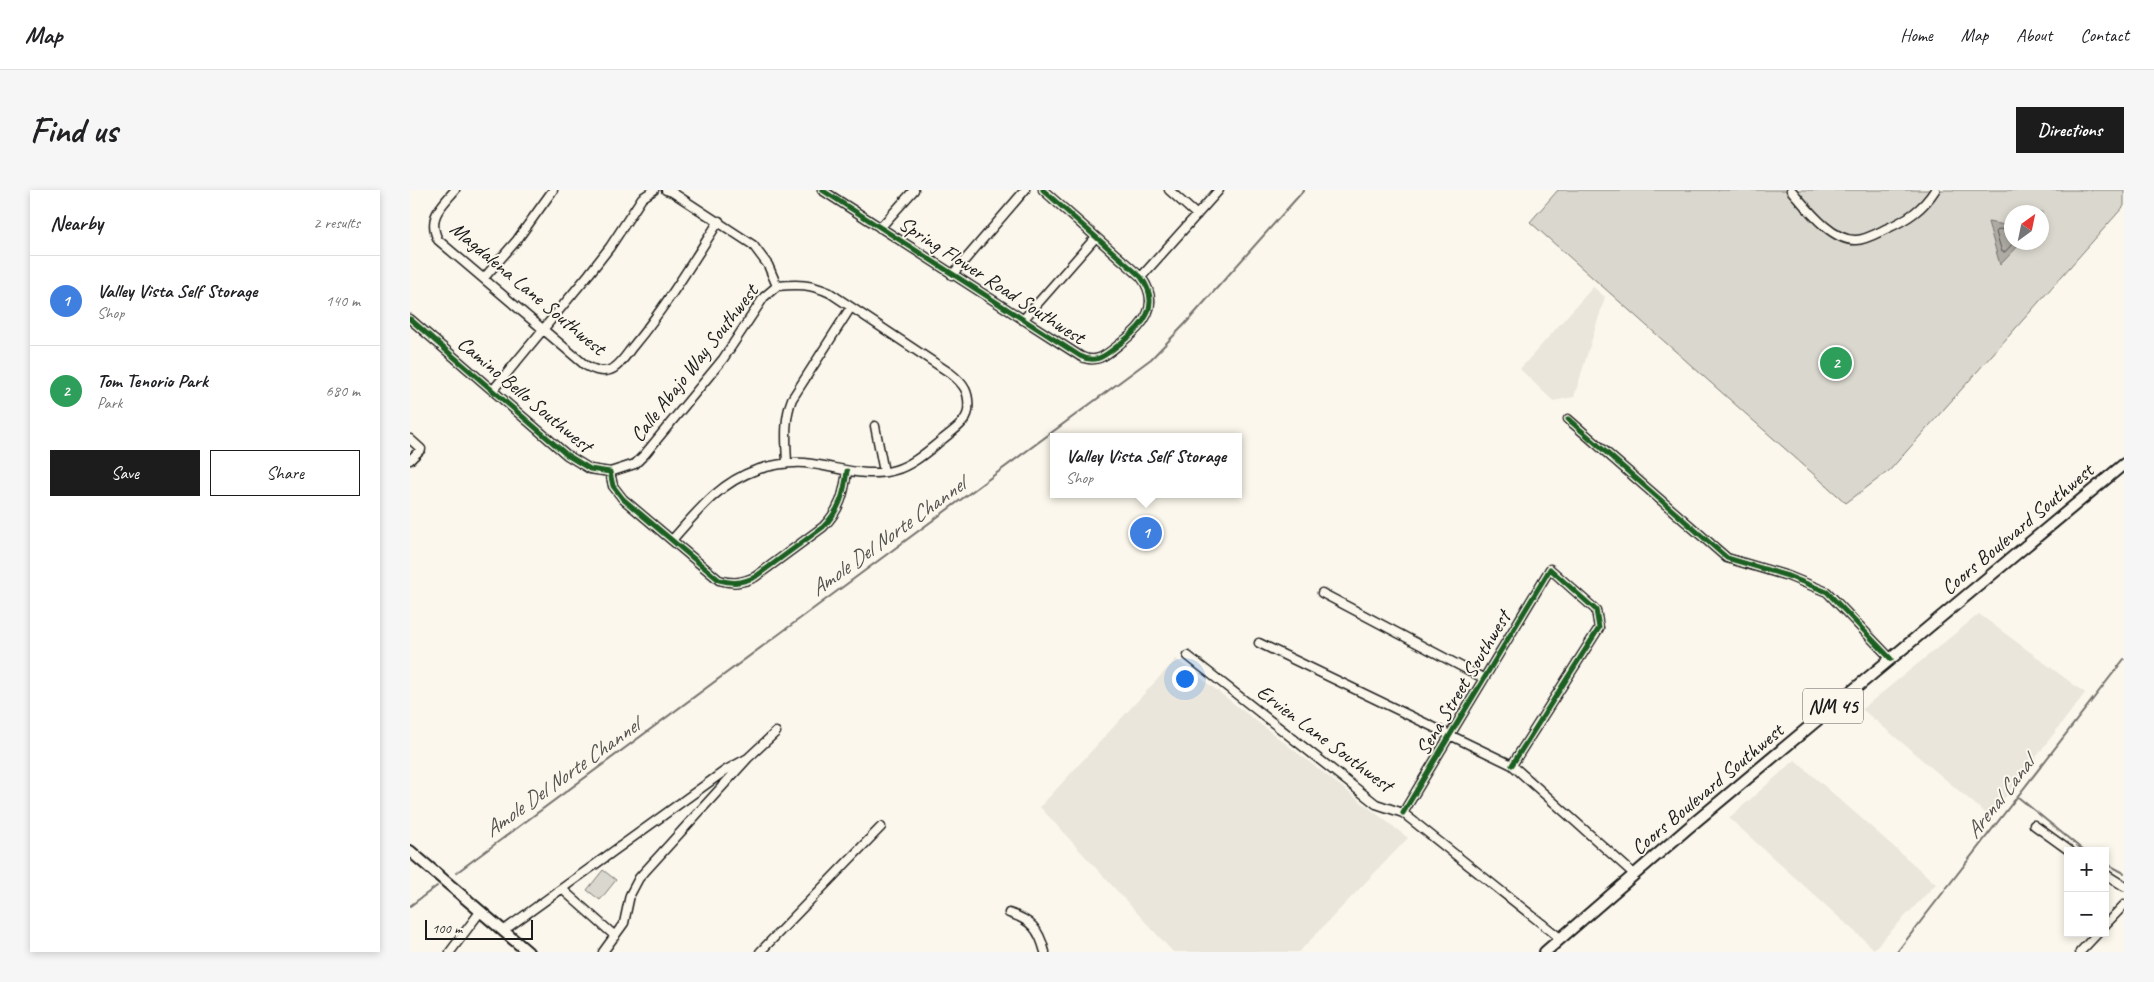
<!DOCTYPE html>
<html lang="en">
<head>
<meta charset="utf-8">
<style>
  :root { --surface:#fff; --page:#f6f6f6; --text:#202124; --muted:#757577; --line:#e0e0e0; --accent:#1c1c1c }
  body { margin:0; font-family:Caveat,sans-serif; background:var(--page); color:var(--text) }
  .controls { position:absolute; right:15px; bottom:15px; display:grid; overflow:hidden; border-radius:0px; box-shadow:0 2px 8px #0003 }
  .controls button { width:45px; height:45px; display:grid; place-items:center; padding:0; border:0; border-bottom:1px solid var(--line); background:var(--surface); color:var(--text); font:25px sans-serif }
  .compass { position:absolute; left:1594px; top:15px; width:45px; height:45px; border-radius:50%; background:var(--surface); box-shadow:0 2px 8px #0003; rotate:33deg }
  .scale { position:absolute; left:15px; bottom:12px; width:108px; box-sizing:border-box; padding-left:5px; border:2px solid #1c1c1c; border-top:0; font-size:14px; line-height:18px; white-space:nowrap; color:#1c1c1c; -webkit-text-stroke:4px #fbf7ec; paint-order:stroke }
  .you { position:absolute; left:774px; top:488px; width:18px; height:18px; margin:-12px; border:4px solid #fff; border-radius:50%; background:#1a73e8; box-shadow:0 0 0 8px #1a73e833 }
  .badge { display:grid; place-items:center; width:32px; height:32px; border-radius:50%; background:var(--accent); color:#fff; font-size:16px; font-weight:700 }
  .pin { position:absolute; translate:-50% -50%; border:2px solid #fff; box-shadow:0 1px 5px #0006 }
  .popup { position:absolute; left:640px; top:243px; width:192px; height:65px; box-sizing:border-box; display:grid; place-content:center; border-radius:0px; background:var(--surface); filter:drop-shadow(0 1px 4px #0005); font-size:16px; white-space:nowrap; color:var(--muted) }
  .popup b { font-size:19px; color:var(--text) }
  .popup::after { content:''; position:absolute; left:50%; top:100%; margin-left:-10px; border:10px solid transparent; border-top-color:var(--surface) }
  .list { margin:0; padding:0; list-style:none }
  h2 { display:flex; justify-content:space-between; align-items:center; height:65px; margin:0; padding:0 20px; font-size:21px }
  h2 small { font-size:16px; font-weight:400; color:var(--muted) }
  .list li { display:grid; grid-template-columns:32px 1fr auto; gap:15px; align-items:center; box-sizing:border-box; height:90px; padding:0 20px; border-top:1px solid var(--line) }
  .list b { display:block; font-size:19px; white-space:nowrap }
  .list p { margin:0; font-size:16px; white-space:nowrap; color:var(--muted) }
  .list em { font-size:16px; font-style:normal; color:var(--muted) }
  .actions { display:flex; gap:10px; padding:15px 20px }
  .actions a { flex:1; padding:11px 0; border:1px solid var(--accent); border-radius:0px; text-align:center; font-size:18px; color:var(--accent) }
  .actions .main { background:var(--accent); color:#fff }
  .map { position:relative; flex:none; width:1714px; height:762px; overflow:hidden; border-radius:0px }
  header { display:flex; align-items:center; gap:30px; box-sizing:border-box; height:70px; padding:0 25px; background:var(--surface); border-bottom:1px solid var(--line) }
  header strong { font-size:24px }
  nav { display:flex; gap:28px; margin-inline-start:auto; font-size:18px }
  .intro { display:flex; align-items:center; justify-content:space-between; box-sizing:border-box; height:120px; padding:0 30px }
  h1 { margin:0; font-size:35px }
  .button { padding:12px 22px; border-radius:0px; background:var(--accent); color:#fff; font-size:18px; font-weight:700 }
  main { display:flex; gap:30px; padding:0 30px }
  aside { flex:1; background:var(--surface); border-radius:0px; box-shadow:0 2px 8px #0003 }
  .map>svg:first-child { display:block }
  .built { fill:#eae6dc }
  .green { fill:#dad7ce; stroke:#7b7a75; fill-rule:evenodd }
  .water { fill:#afaca5; stroke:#74726e }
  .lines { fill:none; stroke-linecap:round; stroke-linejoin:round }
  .shore { stroke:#575653; stroke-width:1 }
  .stream { stroke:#74726e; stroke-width:2 }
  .minor-casing { stroke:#1c1c1c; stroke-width:11 }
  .major-casing { stroke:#1c1c1c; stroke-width:14 }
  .minor { stroke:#fbf7ec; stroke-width:8 }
  .major { stroke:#fbf7ec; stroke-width:10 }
  .cycleway-casing { stroke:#fbf7ec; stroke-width:8 }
  .cycleway { stroke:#1b5e20; stroke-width:5 }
  .labels { text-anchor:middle; stroke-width:4; stroke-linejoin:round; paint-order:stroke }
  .shield { fill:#fbf7ec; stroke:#5f5e5a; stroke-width:1 }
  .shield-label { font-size:20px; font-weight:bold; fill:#1c1c1c }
  .street-label { font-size:21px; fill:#1c1c1c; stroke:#fbf7ec }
  .water-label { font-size:22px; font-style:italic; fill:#575653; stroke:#fbf7ec }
</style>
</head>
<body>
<header>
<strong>Map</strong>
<nav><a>Home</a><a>Map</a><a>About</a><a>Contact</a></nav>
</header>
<div class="intro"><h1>Find us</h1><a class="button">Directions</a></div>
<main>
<aside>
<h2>Nearby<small>2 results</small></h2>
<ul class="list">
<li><span class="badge" style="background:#3f7fe0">1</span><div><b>Valley Vista Self Storage</b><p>Shop</p></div><em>140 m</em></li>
<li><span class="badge" style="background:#2e9e5b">2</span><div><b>Tom Tenorio Park</b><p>Park</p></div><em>680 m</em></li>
</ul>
<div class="actions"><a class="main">Save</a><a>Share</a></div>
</aside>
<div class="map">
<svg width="1714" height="762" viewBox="0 0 1714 762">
  <rect width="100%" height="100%" fill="#fbf7ec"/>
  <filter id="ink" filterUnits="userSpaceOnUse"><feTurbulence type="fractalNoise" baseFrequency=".02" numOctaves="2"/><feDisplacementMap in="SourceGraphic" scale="10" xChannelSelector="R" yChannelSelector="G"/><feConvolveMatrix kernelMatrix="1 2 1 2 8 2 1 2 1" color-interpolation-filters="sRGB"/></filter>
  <g filter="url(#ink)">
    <path class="built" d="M1183,97L1195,107L1164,207L1143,211L1110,179Z
      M1569,424L1675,503L1580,627L1452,519Z
      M766,469L998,648L889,762H763L630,617Z
      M1385,570L1526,694L1464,759L1319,628Z"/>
    <path class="green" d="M1148,0H1714V16L1480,280L1436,313L1120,32ZM1602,22H1632V52H1602Z
      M193,680L206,690L190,710L177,700Z"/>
    <path class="water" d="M1578,32L1601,36L1602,52L1611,53L1590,75Z"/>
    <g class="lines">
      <path class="shore" d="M1602,41L1589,39L1586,42L1592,62H1595L1604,52"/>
      <path class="stream" d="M1608,607L1674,661
        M1695,673L1714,683
        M46,683L741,169L775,134L894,0
        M0,716L27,696
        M1487,762L1714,469"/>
      <defs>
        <path id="minor" d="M45,0C31,17 17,27 28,50L175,175C184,180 194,184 204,178C212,173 218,162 224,155C256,116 282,73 309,31
          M256,0L262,2L343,55L358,75L367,96
          M412,0L670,166C687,175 697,164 711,153C733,136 752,115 731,87L633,0
          M759,0L787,25
          M1381,0C1396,17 1421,51 1446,50C1456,50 1469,42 1478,38C1498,29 1513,19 1525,0
          M470,38L504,0
          M542,85L615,0
          M731,87L809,0
          M74,88L107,50L143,0
          M0,129L157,265L180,279L200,282L203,296L213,309L309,390C323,394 332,393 345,387L413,337C430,320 434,304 437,281
          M613,130L686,47
          M83,200L179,84L200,57L232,8L244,0
          M1158,229L1317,368L1378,386L1417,402L1481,469
          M465,236L474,282
          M0,249L11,259L0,270
          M377,273C376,251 374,229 382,209L441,117
          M200,282L225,274L235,264L313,169L354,107L367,96
          M262,350C287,322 309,293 346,280C362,275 378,272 395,273C425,276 455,289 485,280C503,275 519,260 533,249C541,242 556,233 558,221C560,202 554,194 540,183L420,103C401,94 388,94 367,96
          M912,403L1073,488
          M849,453L1102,575L1224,684
          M778,466L966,614L993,623L1150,748
          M993,623L1140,379L1186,420L1189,438L1102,575
          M1624,635L1660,661
          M1695,684L1714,696
          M152,699L205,746
          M599,723C621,730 629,739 635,762
          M1695,735L1714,715
          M93,741L316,580L338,568
          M40,762L70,722
          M193,762L214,733L220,705L229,688L338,568L366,542
          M350,762L471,637
          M1670,762L1688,743"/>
        <path id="major" d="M0,661L118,762
          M1135,762L1278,638L1714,274"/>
      </defs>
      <use href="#minor" class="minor-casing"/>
      <use href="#major" class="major-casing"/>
      <use href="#minor" class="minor"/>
      <use href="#major" class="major"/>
      <defs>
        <path id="cycleway" d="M412,0L670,166C687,175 697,164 711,153C733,136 752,115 731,87L633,0
          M0,129L157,265L180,279L200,282L203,296L213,309L309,390C323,394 332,393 345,387L413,337C430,320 434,304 437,281
          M1158,229L1317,368L1378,386L1417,402L1481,469
          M993,623L1140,379L1186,420L1189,438L1102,575"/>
      </defs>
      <use href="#cycleway" class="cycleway-casing"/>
      <use href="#cycleway" class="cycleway"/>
    </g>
  </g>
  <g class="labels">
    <rect class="shield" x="1393" y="498.5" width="60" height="35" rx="4"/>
    <g class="shield-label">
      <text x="1423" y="523">NM 45</text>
    </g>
    <g class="street-label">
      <text transform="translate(582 90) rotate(33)" y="7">Spring Flower Road Southwest</text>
      <text transform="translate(118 98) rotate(40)" y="7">Magdalena Lane Southwest</text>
      <text transform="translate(284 173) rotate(-52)" y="7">Calle Abajo Way Southwest</text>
      <text transform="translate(115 204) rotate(40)" y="7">Camino Bello Southwest</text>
      <text transform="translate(1607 339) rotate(-40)" y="7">Coors Boulevard Southwest</text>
      <text transform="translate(1053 493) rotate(-59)" y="7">Sena Street Southwest</text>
      <text transform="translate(915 548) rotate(37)" y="7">Ervien Lane Southwest</text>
      <text transform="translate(1297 599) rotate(-40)" y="7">Coors Boulevard Southwest</text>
    </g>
    <g class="water-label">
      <text transform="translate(477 346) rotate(-36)" y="8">Amole Del Norte Channel</text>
      <text transform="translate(151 587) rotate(-36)" y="8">Amole Del Norte Channel</text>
      <text transform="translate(1589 607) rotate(-52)" y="8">Arenal Canal</text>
    </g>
  </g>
</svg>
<div class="controls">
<button>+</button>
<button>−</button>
</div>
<svg class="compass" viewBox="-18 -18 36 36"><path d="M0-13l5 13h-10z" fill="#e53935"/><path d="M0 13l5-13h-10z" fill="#757577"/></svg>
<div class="scale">100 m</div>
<div class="you"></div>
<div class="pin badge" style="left:736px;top:343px;background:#3f7fe0">1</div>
<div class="popup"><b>Valley Vista Self Storage</b>Shop</div>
<div class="pin badge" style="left:1426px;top:173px;background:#2e9e5b">2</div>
</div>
</main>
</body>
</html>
